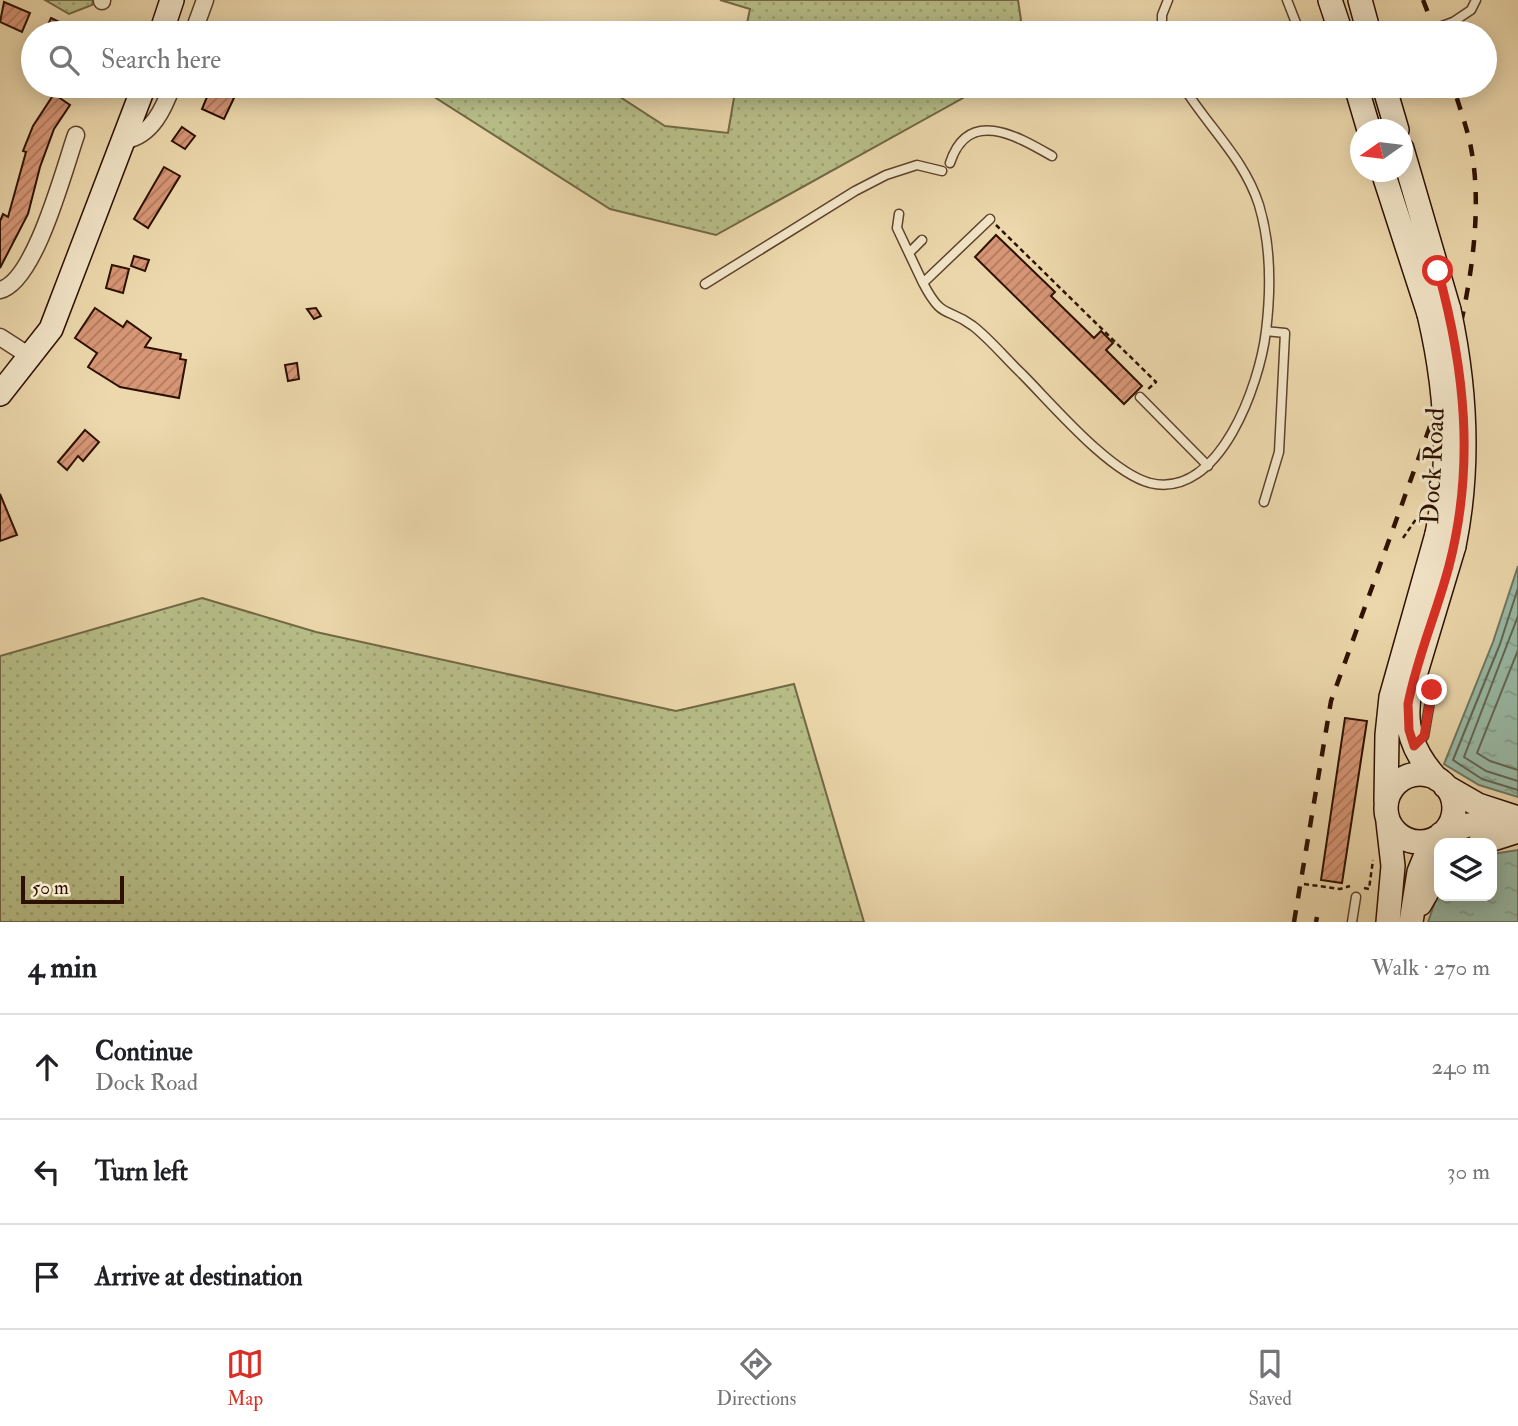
<!DOCTYPE html>
<html lang="en">
<head>
<meta charset="utf-8">
<style>
  :root { --surface:#fff; --page:#f2f2f2; --text:#202124; --muted:#757577; --line:#e0e0e0; --accent:#d93025 }
  body { margin:0; font-family:"IM FELL Double Pica",serif; background:var(--page); color:var(--text) }
  .controls { position:absolute; right:21px; bottom:21px; display:grid; overflow:hidden; border-radius:14px; box-shadow:0 4px 18px #0003 }
  .controls button { width:63px; height:63px; display:grid; place-items:center; padding:0; border:0; border-bottom:2px solid var(--line); background:var(--surface); color:var(--text); font:35px sans-serif }
  .compass { position:absolute; left:1350px; top:119px; width:63px; height:63px; border-radius:50%; background:var(--surface); box-shadow:0 4px 18px #0003; rotate:256deg }
  .scale { position:absolute; left:21px; bottom:18px; width:103px; box-sizing:border-box; padding-left:7px; border:4px solid #2d1000; border-top:0; font-size:19px; line-height:24px; white-space:nowrap; color:#2d1000; -webkit-text-stroke:5px #f3e6c9; paint-order:stroke }
  .stop { position:absolute; width:21px; height:21px; margin:-16px; border:5px solid #d93025; border-radius:50%; background:#fff }
  .stop.end { background:#d93025; border-color:#fff; box-shadow:0 2px 7px #0008 }
  .list { margin:0; padding:0; list-style:none }
  h2 { display:flex; justify-content:space-between; align-items:center; height:91px; margin:0; padding:0 28px; font-size:30px }
  h2 small { font-size:23px; font-weight:400; color:var(--muted) }
  .list li { display:grid; grid-template-columns:46px 1fr auto; gap:21px; align-items:center; box-sizing:border-box; height:105px; padding:0 28px; border-top:2px solid var(--line) }
  .list b { display:block; font-size:26px; white-space:nowrap }
  .list p { margin:0; font-size:23px; white-space:nowrap; color:var(--muted) }
  .list em { font-size:23px; font-style:normal; color:var(--muted) }
  .icon { flex:none; width:38px; height:38px; fill:none; stroke:currentColor; stroke-width:2; stroke-linecap:round; stroke-linejoin:round }
  .map { position:relative; flex:none; width:1518px; height:922px; overflow:hidden }
  .search { position:absolute; background:var(--surface); box-shadow:0 4px 18px #0003; left:21px; right:21px; top:21px; height:77px; display:flex; align-items:center; gap:18px; box-sizing:border-box; padding:0 24px; border-radius:38px; color:var(--muted); font-size:26px }
  .sheet { height:406px; background:var(--surface) }
  nav { display:flex; justify-content:space-around; align-items:center; box-sizing:border-box; height:98px; border-top:2px solid var(--line); background:var(--surface); font-size:19px; color:var(--muted) }
  nav a { display:grid; justify-items:center; gap:4px }
  nav .on { color:var(--accent) }
  .map>svg:first-child { display:block }
  .grass { fill:url(#grass-dots); stroke:#726844; stroke-width:2 }
  .water { fill:url(#water-ripples); stroke:#6e7664; stroke-width:2 }
  .lines { fill:none; stroke-linecap:round; stroke-linejoin:round }
  .shore { stroke:#636553; stroke-width:2 }
  .building { fill:url(#building-hatch); stroke:#2d1000; stroke-width:2 }
  .lane-casing { stroke:#5d422b; stroke-width:11 }
  .street-casing { stroke:#5d422b; stroke-width:19 }
  .secondary-casing { stroke:#2d1000; stroke-width:26 }
  .path { stroke:#2d1000; stroke-width:2.5; stroke-dasharray:5 3.5; stroke-linecap:butt }
  .lane { stroke:#f3e6c9; stroke-width:8 }
  .street { stroke:#f3e6c9; stroke-width:16 }
  .secondary { stroke:#f3e6c9; stroke-width:23 }
  .rail { stroke:#2d1000; stroke-width:4.5; stroke-dasharray:12 12; stroke-linecap:butt }
  .lane-bridge-casing { stroke:#5d422b; stroke-width:11; stroke-linecap:butt }
  .secondary-bridge-casing { stroke:#2d1000; stroke-width:26; stroke-linecap:butt }
  .lane-bridge { stroke:#f3e6c9; stroke-width:8 }
  .secondary-bridge { stroke:#f3e6c9; stroke-width:23 }
  .route { stroke:#d93025; stroke-width:9 }
  .labels { text-anchor:middle; stroke-width:6; stroke-linejoin:round; paint-order:stroke }
  .street-label { font-size:26px; fill:#2d1000; stroke:#f3e6c9 }
</style>
</head>
<body>
<div class="map">
<svg width="1518" height="922" viewBox="0 0 1518 922">
  <defs>
    <pattern id="grass-dots" width="8" height="8" patternUnits="userSpaceOnUse" patternTransform="scale(1.75)"><rect width="8" height="8" fill="#b8bf89"/><path d="M2 2h.1M6 6h.1" fill="none" stroke="#9ea374" stroke-width="1.8" stroke-linecap="round"/></pattern>
    <pattern id="water-ripples" width="26" height="14" patternUnits="userSpaceOnUse" patternTransform="scale(1.75)"><rect width="26" height="14" fill="#99baa6"/><path d="M2 4q2-2 4 0t4 0M15 11q2-2 4 0t4 0" fill="none" stroke="#849f8d"/></pattern>
    <pattern id="building-hatch" width="6" height="6" patternUnits="userSpaceOnUse" patternTransform="scale(1.75)"><rect width="6" height="6" fill="#d79676"/><path d="M-1 1l2-2M0 6l6-6M5 7l2-2" fill="none" stroke="#af795e"/></pattern>
  </defs>
  <rect width="100%" height="100%" fill="#ecd8ac"/>
  <filter id="stains"><feTurbulence type="fractalNoise" baseFrequency=".00286" numOctaves="4"/><feColorMatrix values="0 0 0 0 .2 0 0 0 0 .09 0 0 0 0 .02 0 0 0 .5 -.17"/></filter>
  <radialGradient id="worn" r=".72"><stop offset=".6" stop-color="#630" stop-opacity="0"/><stop offset="1" stop-color="#630" stop-opacity=".3"/></radialGradient>
  <path class="grass" d="M45,0H93L92,5L69,14Z
    M720,0H1018L1021,20L1011,33H745L750,9Z
    M437,86H603L665,126L728,133L736,86H972L963,98L716,235L610,209L428,93Z
    M202,598L316,632L676,711L794,684L864,922H0V656Z"/>
  <path class="water" d="M1518,566V797L1479,785L1444,764L1493,642Z
    M1518,850V922H1428L1439,891V896H1492V854Z"/>
  <g class="lines">
    <path class="shore" d="M1518,588L1500,644L1453,760L1482,779L1518,790
      M1518,616L1464,757L1486,771L1518,781
      M1518,650L1477,753L1490,761L1518,770"/>
  </g>
  <path class="building" d="M4,2L30,13L22,32L0,22Z
    M51,18L82,33H44Z
    M211,87L234,98L224,119L202,109Z
    M54,94L70,105L54,129L40,167L28,214L0,268V221L3,214L8,217L26,152L23,151L33,126Z
    M182,127L195,136L185,149L172,141Z
    M164,167L180,176L148,228L134,219Z
    M996,235L1055,292L1051,296L1094,338L1101,331L1113,343L1106,350L1142,386L1124,404L975,257Z
    M134,256L149,260L145,271L131,266Z
    M112,265L129,269L123,293L106,288Z
    M95,308L123,327L127,321L151,338L145,347L181,354L180,359L186,360L179,398L120,387L88,367L97,353L75,338Z
    M316,308L321,316L314,319L307,309Z
    M297,363L299,379L288,381L285,365Z
    M85,430L99,442L83,461L78,456L67,470L58,462Z
    M0,494L17,535L0,541Z
    M1345,718L1367,721L1342,883L1321,880Z"/>
  <g class="lines">
    <defs>
      <path id="lane" d="M1287,0L1300,33
        M1453,22L1471,10L1476,0
        M1162,33V15L1168,0
        M950,163C968,107 1017,136 1052,156
        M899,214L897,228L923,283
        M990,219L923,283C943,321 946,306 973,326C991,340 1006,359 1022,374C1053,405 1109,472 1150,483C1220,500 1260,383 1266,331C1271,290 1271,245 1259,205C1244,158 1208,127 1183,86
        M909,253L922,240
        M705,284L855,191L886,175L917,165L942,171
        M1140,397L1208,466
        M1264,502L1279,452L1285,333L1266,331
        M1417,743L1424,736L1432,690
        M1352,922L1356,897"/>
      <path id="street" d="M102,0V1
        M193,33L205,0
        M126,140C152,135 164,108 172,86
        M0,290C35,282 64,169 76,135
        M0,337L31,357"/>
      <path id="secondary" d="M1330,0L1341,33
        M1360,0L1369,33
        M161,33L172,0
        M1356,86L1369,130
        M1384,86L1397,130
        M1402,149L1449,310
        M1383,172L1429,314
        M0,394L51,329L144,86
        M1386 808a34 34 0 1 1 68 0a34 34 0 1 1-68 0Z
        M1437,779C1413,753 1403,726 1410,692L1454,546
        M1445,786L1478,805L1518,818
        M1386,801L1387,735L1391,697L1437,534
        M1388,822L1393,866L1388,922
        M1441,834L1468,825L1511,822
        M1480,843L1518,831
        M1420,904L1439,871
        M1411,922L1419,872L1432,840"/>
    </defs>
    <use href="#lane" class="lane-casing"/>
    <use href="#street" class="street-casing"/>
    <use href="#secondary" class="secondary-casing"/>
    <path class="path" d="M996,225L1156,382L1147,390
      M1403,538L1421,512
      M1304,884L1340,889L1350,886
      M1364,888L1369,889L1373,860"/>
    <use href="#lane" class="lane"/>
    <use href="#street" class="street"/>
    <use href="#secondary" class="secondary"/>
    <path class="rail" d="M1423,0L1436,33
      M1294,922L1331,701L1446,382C1466,312 1485,220 1471,148C1467,127 1459,106 1453,86
      M1316,922L1317,917"/>
    <defs>
      <path id="lane-bridge" d="M1423,33L1453,22"/>
      <path id="secondary-bridge" d="M1449,310C1466,389 1470,467 1454,546
        M1429,314C1446,386 1452,460 1437,534"/>
    </defs>
    <use href="#lane-bridge" class="lane-bridge-casing"/>
    <use href="#secondary-bridge" class="secondary-bridge-casing"/>
    <use href="#lane-bridge" class="lane-bridge"/>
    <use href="#secondary-bridge" class="secondary-bridge"/>
  </g>
  <g class="lines">
    <path class="route" d="M1432,690L1424,736L1414,746L1409,730L1408,704C1417,657 1437,612 1449,566C1475,466 1465,369 1438,271"/>
  </g>
  <g class="labels">
    <g class="street-label">
      <text transform="translate(1432 466) rotate(-87)" y="9">Dock Road</text>
    </g>
  </g>
  <rect width="100%" height="100%" filter="url(#stains)"/>
  <rect width="100%" height="100%" fill="url(#worn)"/>
</svg>
<div class="controls">
<button><svg class="icon" aria-label="layers" viewBox="0 0 24 24"><path d="M12 4l9 5-9 5-9-5zM3 14l9 5 9-5"/></svg></button>
</div>
<svg class="compass" viewBox="-18 -18 36 36"><path d="M0-13l5 13h-10z" fill="#e53935"/><path d="M0 13l5-13h-10z" fill="#757577"/></svg>
<div class="scale">50 m</div>
<div class="stop" style="left:1438px;top:271px"></div>
<div class="stop end" style="left:1432px;top:690px"></div>
<div class="search"><svg class="icon" aria-label="search" viewBox="0 0 24 24"><circle cx="10" cy="10" r="6"/><path d="M15 15l6 6"/></svg>Search here</div>
</div>
<section class="sheet">
<h2>4 min<small>Walk · 270 m</small></h2>
<ul class="list">
<li><svg class="icon" aria-label="ahead" viewBox="0 0 24 24"><path d="M12 20V5M6 11l6-6 6 6"/></svg><div><b>Continue</b><p>Dock Road</p></div><em>240 m</em></li>
<li><svg class="icon" aria-label="left" viewBox="0 0 24 24"><path d="M17 20v-9H6M10 6l-5 5 5 5"/></svg><div><b>Turn left</b></div><em>30 m</em></li>
<li><svg class="icon" aria-label="arrive" viewBox="0 0 24 24"><path d="M6 21V4h12l-3 4 3 4H6"/></svg><div><b>Arrive at destination</b></div></li>
</ul>
</section>
<nav>
<a class="on"><svg class="icon" aria-label="map" viewBox="0 0 24 24"><path d="M3 6l6-2 6 2 6-2v14l-6 2-6-2-6 2zM9 4v14M15 6v14"/></svg>Map</a>
<a><svg class="icon" aria-label="directions" viewBox="0 0 24 24"><path d="M12 3l9 9-9 9-9-9zM9 14v-3h6M13 9l2 2-2 2"/></svg>Directions</a>
<a><svg class="icon" aria-label="saved" viewBox="0 0 24 24"><path d="M7 4h10v16l-5-4-5 4z"/></svg>Saved</a>
</nav>
</body>
</html>
